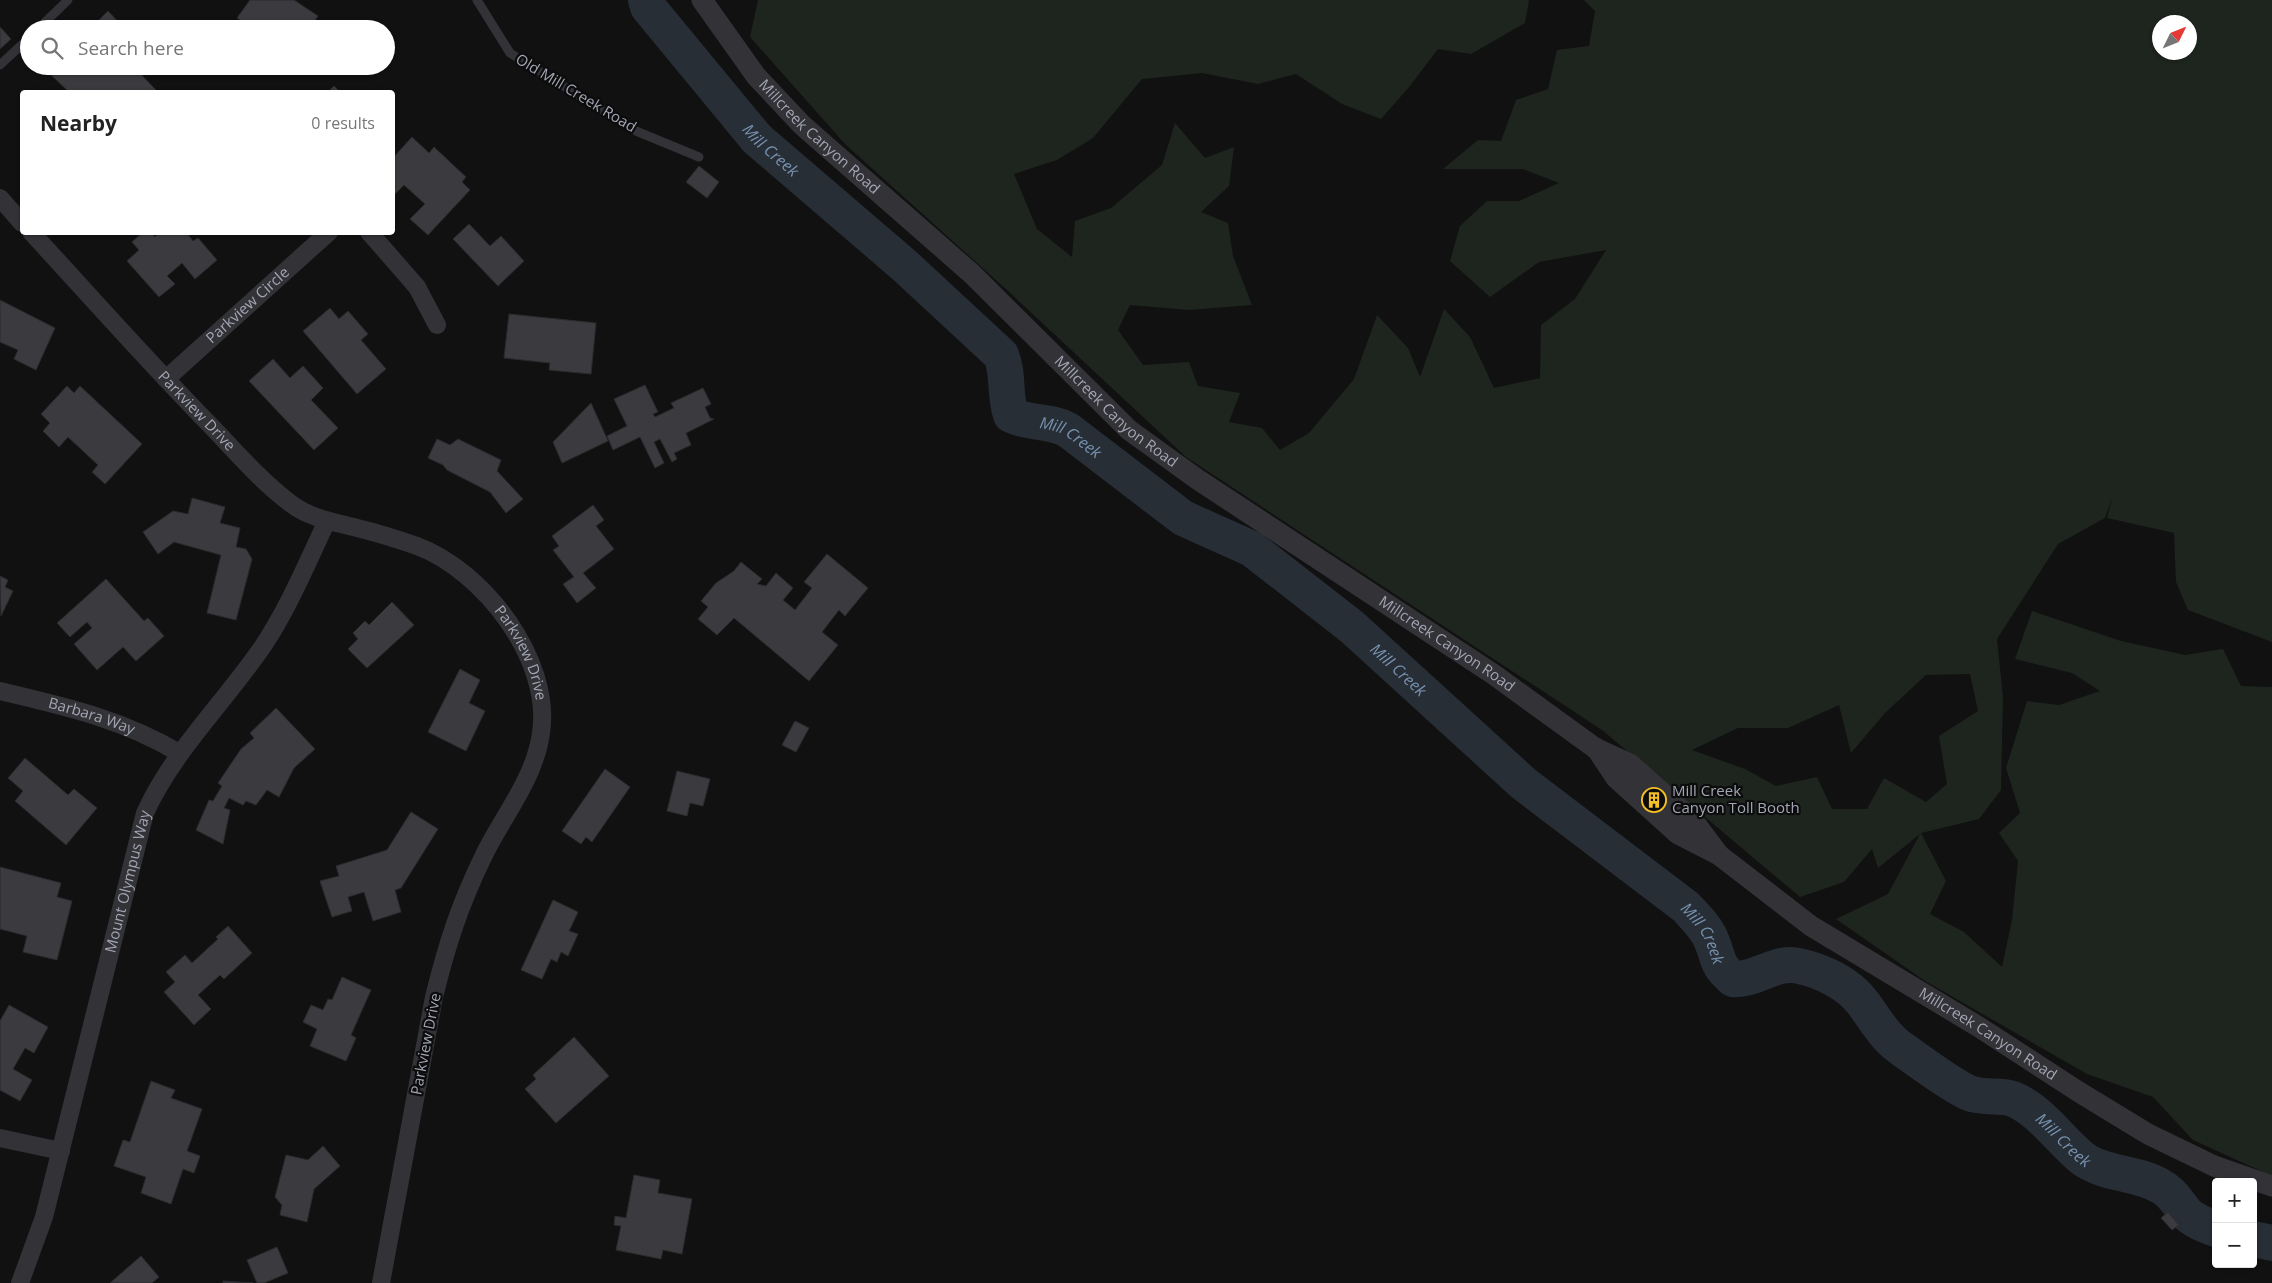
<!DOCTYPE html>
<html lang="en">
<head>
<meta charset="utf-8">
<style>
  :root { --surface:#fff; --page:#f6f6f6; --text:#222; --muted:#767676; --line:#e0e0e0 }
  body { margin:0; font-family:"Open Sans",sans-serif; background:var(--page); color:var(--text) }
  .controls { position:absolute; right:15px; bottom:15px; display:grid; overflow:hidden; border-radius:5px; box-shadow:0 1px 4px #0004 }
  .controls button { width:45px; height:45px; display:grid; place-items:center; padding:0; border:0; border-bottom:1px solid var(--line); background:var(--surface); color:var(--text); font:25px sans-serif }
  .compass { position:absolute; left:2152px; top:15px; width:45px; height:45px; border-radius:50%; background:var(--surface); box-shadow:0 1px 4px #0004; rotate:47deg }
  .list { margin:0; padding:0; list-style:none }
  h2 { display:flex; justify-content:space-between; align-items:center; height:65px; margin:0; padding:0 20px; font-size:21px }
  h2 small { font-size:16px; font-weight:400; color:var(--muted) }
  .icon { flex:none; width:28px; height:28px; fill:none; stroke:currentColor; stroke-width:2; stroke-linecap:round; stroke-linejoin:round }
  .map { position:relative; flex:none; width:2272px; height:1283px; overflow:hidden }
  .search { position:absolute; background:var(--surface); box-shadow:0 1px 4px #0004; left:20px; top:20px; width:375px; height:55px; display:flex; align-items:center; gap:12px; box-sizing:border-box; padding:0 18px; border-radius:28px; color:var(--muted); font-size:19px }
  .panel { position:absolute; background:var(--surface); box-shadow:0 1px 4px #0004; left:20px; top:90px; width:375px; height:145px; border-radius:5px }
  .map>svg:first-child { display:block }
  .green { fill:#1d251e; fill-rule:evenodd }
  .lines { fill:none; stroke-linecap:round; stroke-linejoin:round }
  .river { stroke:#272e36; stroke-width:36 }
  .building { fill:#3b3b3f; stroke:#2b2b2e }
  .service { stroke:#323237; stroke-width:9 }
  .minor { stroke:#323237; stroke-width:18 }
  .tertiary { stroke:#323237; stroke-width:21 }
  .labels { text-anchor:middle; stroke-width:4.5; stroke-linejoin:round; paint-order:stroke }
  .street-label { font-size:15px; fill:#a2a6b3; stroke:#0c0c0d }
  .poi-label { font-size:15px; fill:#a2a6b3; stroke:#0c0c0d; text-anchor:start }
  .water-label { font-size:16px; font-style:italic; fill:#7791af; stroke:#0c0c0d }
</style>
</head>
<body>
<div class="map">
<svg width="2272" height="1283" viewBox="0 0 2272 1283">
  <rect width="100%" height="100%" fill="#111112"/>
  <path class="green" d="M758,0H1529L1525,23L1471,54L1438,49L1410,86L1381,119L1342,104L1296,74L1258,84L1202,73L1142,79L1093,138L1057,160L1014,174L1037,229L1072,257L1075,221L1111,208L1162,165L1175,123L1205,158L1234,147L1229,186L1201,212L1228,223L1233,256L1252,305L1189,310L1130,305L1118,330L1143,365L1189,362L1198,386L1240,393L1229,422L1262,428L1280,450L1309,433L1354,379L1377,315L1408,348L1420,377L1444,309L1470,337L1494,388L1540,378L1541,325L1575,299L1606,250L1539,262L1490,297L1450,261L1460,226L1487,201H1519L1559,183L1523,169H1443L1478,140L1501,141L1516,100L1548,89L1557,50L1589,46L1595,11L1584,0H2272V642L2188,610L2176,582L2174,533L2107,518L2113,496L2105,518L2058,544L1997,639L2003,697L2001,790L1979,819L1921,833L1946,881L1930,914L1964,932L2002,967L2012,920L2018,861L1999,833L2020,813L2006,768L2027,701L2059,705L2100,691L2072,673L2015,659L2032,611L2121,641L2185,655L2223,649L2241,686L2272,687V1176L2193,1140L2153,1097L2087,1074L1925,981L1836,919L1888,894L1920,834L1878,868L1872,849L1844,882L1800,897L1602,730L1186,457L1007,290L845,144L750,37ZM2160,22H2190V52H2160ZM1970,674L1978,711L1939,736L1947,784L1926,802L1884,778L1867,809H1832L1817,777L1776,786L1745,769L1692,750L1738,728H1788L1839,705L1851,753L1885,713L1926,675Z"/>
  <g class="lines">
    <g class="river">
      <path id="s1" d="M646,0L648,7L757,139L905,266L1001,355C1009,374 1004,395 1011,415C1029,424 1050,420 1068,430L1183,518L1252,549L1352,627L1523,783L1686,907C1696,918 1707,928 1712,942C1720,961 1715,963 1733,979C1755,981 1777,960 1799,966C1822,971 1848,983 1863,1003C1875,1019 1885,1038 1902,1049C1919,1061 1951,1085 1969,1093C1984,1099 2000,1094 2013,1099C2040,1110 2060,1140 2082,1158C2104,1175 2137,1172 2160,1186C2172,1192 2178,1203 2186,1213C2194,1221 2205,1225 2216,1229"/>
      <path d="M2253,1239L2272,1243"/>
    </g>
  </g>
  <path class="building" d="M250,0H294L318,16L311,26L316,29H252L237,18Z
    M108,11L125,29H90Z
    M0,27L11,39L0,49Z
    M51,66H133L156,90L153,92H69L47,71Z
    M334,86L340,92H328Z
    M412,137L429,153L434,147L466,177L462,182L470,190L428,235L410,219L425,204L404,185L392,197V159Z
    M699,166L719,182L707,198L686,182Z
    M469,224L490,246L501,236L524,261L498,286L453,239Z
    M143,232H151L155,237L160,232H186L193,241L198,238L217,260L195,279L182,263L167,276L175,284L159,297L127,261L139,250L132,242Z
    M0,300L55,328L36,370L14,359L18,350L0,342Z
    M330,308L339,319L348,311L368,334L361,340L386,369L357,394L303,331Z
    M509,314L596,323L591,374L549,370L550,363L504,358Z
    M273,359L290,378L303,366L323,388L311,400L338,428L314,450L249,381Z
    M645,385L658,412L653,414L655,417L674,408L671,403L703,388L711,404L705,407L710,418L714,419L686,433L691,445L674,453L677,459L672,462L660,439L654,442L664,463L655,468L640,437L613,450L607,436L627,426L614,399Z
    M67,386L74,393L80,386L142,444L105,484L92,472L98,465L68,437L59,447L43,431L50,423L41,414Z
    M591,403L608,441L562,463L553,442Z
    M437,439L450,445L458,439L501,460L497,471L523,499L506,513L490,492L447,470L443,465L428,458Z
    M192,498L225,507L220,523L240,528L236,547L246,549L252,559L236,620L207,613L221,555L174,542L158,554L143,532L173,511L188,514Z
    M593,505L604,520L596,526L614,549L583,573L596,588L577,603L563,584L574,577L553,550L559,546L552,536Z
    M827,554L868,588L845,616L839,610L822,632L838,645L809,681L734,618L717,635L698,619L708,607L701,601L716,583L734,571L741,562L762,579L757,584L766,586L776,573L793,588L783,600L795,610L812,588L804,582Z
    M0,576L8,580L5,587L13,591L1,616Z
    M106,579L144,621L148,618L164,636L136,661L123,647L97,670L74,644L92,628L87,622L70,637L57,623Z
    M392,602L414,625L367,668L348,649L358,639L353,633L365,621L369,625Z
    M460,669L480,680L469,703L485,711L466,751L428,732Z
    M276,708L315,749L294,768L279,797L267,790L256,805L246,801L243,805L229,798L224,808L230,810L223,844L196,830L209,800L213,801L222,786L218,783L241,749L254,738L250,733Z
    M795,721L809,728L796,752L782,745Z
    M25,758L68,795L74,789L97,808L66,845L15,801L23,791L8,778Z
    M605,769L630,787L592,842L586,837L581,844L562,831Z
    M677,771L710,779L703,806L690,803L687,816L667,811Z
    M411,812L438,829L401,888L395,890L401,912L373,921L364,892L348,897L352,911L332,917L320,881L339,876L336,866L387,850Z
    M0,867L61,883L57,897L72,901L57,960L23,952L27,936L0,929Z
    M553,900L578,912L569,931L578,934L568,956L561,952L557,962L551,959L542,979L521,970Z
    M228,926L252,953L224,979L220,975L198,995L211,1009L194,1025L164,992L175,982L166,972L185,955L192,963L218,939L216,937Z
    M342,977L371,990L351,1035L356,1038L346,1061L310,1046L317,1029L303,1022L311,1005L323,1010L328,999L332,1000Z
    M9,1005L48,1027L34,1053L25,1048L13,1069L32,1080L20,1101L0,1090V1021Z
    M574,1037L609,1076L556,1123L525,1089L536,1079L533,1075Z
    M151,1081L175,1090L171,1098L202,1109L187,1151L200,1156L194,1173L183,1169L171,1204L141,1193L146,1177L114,1166L123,1140L130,1142Z
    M323,1146L340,1166L314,1189L307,1222L280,1215L282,1205L275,1197L286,1155L308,1160Z
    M634,1175L660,1180L658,1193L692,1199L682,1254L663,1250L661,1259L616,1250L621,1226L614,1225L615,1216L626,1218Z
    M2168,1212L2179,1225L2172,1230L2161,1218Z
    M277,1247L288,1273L264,1283H257L247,1260Z
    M141,1256L159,1277L152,1283H110Z
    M223,1281L253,1283H223Z"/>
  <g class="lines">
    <path class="service" d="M477,0L510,53L636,131L699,157
      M38,29L68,0
      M0,65L29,38"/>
    <g class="minor">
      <path d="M0,198L22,223"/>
      <path id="s2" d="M31,232C91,297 150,364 212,427C237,453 261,481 290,503C309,518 334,522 357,528C378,533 397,539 417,546C484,571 552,660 541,733C535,778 503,816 484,855C460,904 447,944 434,997L381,1283"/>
      <path d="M369,232L417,287L437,325"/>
      <path id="s3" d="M166,379L329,232"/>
      <path id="s4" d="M0,691C63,706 123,719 179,753"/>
      <path d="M0,1138L61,1151"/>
      <path id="s5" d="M20,1283L44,1217L145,813C174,750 224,703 263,646C289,607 307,563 327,521"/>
    </g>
    <g class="tertiary">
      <path id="s6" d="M702,0L756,76L802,125L972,274L1129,430L1197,479L1493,674L1595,748L1630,764L1692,819L1719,855"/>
      <path id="s7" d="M1596,748L1616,778L1678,834L1719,855L1811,926L1979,1027L2079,1092L2148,1134L2214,1166L2272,1186"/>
    </g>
  </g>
  <defs>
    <symbol id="building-ring" viewBox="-11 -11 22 22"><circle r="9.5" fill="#0c0c0d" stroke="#f4bf27" stroke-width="1.5"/><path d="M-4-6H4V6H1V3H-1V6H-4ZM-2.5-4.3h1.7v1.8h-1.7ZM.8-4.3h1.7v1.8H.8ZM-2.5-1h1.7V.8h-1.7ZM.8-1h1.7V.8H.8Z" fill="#f4bf27"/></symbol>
  </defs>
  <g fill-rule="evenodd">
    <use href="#building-ring" x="1640" y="786" width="28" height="28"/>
  </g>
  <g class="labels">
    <g class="street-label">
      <text transform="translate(576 93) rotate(31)" y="5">Old Mill Creek Road</text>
      <text dy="5" stroke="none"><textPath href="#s6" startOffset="181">Millcreek Canyon Road</textPath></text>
      <text dy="5" stroke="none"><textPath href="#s3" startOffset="110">Parkview Circle</textPath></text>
      <text dy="5" stroke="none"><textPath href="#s2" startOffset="244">Parkview Drive</textPath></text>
      <text dy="5" stroke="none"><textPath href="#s6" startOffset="586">Millcreek Canyon Road</textPath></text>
      <text dy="5" stroke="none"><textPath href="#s6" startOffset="991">Millcreek Canyon Road</textPath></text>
      <text dy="5" stroke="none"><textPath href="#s2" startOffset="664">Parkview Drive</textPath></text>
      <text dy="5" stroke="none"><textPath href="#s4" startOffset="95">Barbara Way</textPath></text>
      <text dy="5" stroke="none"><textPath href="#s5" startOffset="416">Mount Olympus Way</textPath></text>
      <text dy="5" stroke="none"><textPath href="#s7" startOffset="489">Millcreek Canyon Road</textPath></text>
      <text transform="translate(426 1044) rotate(-79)" y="5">Parkview Drive</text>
    </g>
    <g class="poi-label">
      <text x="1672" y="796">Mill Creek<tspan x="1672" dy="17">Canyon Toll Booth</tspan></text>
    </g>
    <g class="water-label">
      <text dy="6" stroke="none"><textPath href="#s1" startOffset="196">Mill Creek</textPath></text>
      <text dy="6" stroke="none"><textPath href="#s1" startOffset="630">Mill Creek</textPath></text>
      <text dy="6" stroke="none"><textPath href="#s1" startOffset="1035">Mill Creek</textPath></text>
      <text dy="6" stroke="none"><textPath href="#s1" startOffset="1440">Mill Creek</textPath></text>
      <text dy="6" stroke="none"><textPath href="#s1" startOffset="1890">Mill Creek</textPath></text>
    </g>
  </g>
</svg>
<div class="controls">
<button>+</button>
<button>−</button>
</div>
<svg class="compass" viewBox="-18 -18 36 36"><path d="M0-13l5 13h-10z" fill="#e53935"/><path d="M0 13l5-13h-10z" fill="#767676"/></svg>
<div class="search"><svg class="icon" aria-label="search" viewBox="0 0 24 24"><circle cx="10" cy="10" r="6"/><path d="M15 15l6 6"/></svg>Search here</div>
<section class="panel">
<h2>Nearby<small>0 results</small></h2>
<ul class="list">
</ul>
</section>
</div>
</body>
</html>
